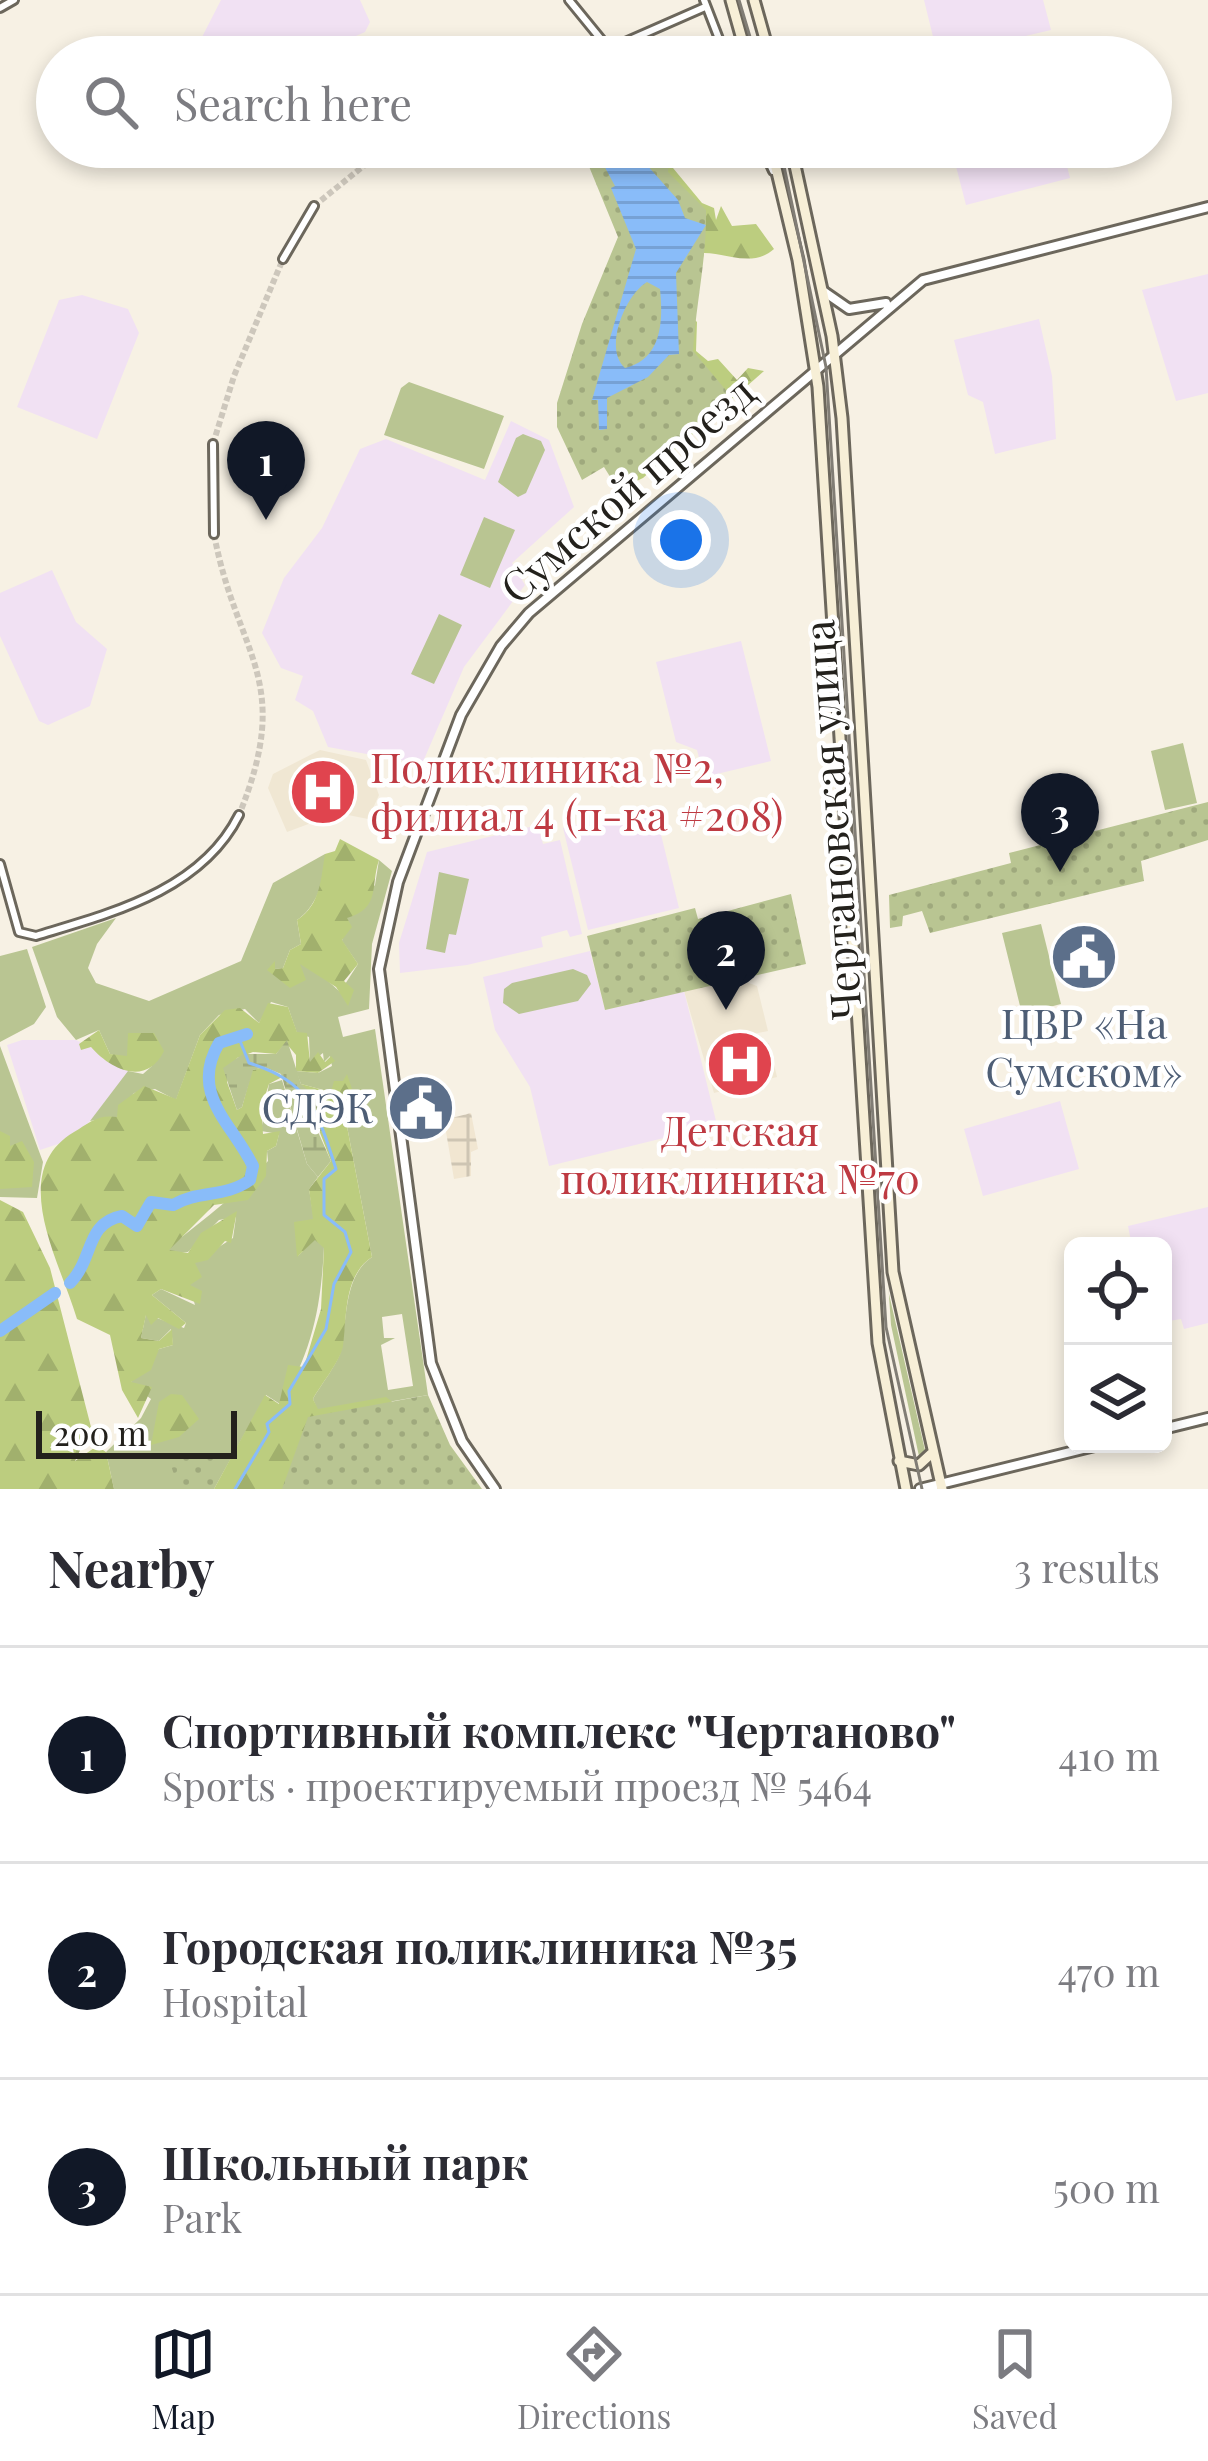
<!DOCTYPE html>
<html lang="en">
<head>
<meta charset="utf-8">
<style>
  :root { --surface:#fff; --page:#f7f7f7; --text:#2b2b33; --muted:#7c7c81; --line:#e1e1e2; --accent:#111827 }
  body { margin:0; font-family:"Playfair Display",serif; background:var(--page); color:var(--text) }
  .controls { position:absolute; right:36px; bottom:36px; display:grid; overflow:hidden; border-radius:18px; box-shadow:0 6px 18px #0003 }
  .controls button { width:108px; height:108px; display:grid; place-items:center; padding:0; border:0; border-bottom:3px solid var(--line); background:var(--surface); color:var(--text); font:60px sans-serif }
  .scale { position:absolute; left:36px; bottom:30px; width:201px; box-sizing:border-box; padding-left:12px; border:6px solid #23211c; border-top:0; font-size:33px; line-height:42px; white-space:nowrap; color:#23211c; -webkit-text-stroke:9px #fff; paint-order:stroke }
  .you { position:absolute; left:681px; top:540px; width:42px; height:42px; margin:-30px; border:9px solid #fff; border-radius:50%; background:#1a73e8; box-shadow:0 0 0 18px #1a73e833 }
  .badge { display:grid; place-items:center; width:78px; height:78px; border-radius:50%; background:var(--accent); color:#fff; font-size:39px; font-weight:700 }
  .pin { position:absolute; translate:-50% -99px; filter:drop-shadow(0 3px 6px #0008) }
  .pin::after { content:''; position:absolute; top:63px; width:42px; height:36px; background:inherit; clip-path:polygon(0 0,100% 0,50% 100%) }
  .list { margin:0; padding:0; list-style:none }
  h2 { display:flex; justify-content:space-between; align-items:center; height:156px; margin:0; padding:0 48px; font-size:51px }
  h2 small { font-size:39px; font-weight:400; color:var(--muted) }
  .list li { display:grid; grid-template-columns:78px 1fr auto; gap:36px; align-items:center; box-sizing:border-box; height:216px; padding:0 48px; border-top:3px solid var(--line) }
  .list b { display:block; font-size:45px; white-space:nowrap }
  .list p { margin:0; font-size:39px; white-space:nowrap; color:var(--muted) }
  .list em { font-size:39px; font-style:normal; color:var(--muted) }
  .icon { flex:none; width:66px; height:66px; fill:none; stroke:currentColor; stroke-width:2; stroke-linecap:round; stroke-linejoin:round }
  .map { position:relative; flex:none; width:1208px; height:1489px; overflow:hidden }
  .search { position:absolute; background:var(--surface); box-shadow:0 6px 18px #0003; left:36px; right:36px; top:36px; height:132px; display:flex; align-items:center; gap:30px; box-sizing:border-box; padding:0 42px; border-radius:66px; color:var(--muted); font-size:45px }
  .sheet { height:804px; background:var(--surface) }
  nav { display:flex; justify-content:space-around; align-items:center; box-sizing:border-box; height:168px; border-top:3px solid var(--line); background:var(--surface); font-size:33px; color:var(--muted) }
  nav a { display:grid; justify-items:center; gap:6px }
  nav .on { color:var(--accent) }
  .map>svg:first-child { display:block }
  .built { fill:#f0e7d3 }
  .industrial { fill:url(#industrial-grid) }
  .education { fill:#f1e1f3 }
  .grass { fill:#b9c592; fill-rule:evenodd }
  .forest { fill:url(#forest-firs) }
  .wetland { fill:url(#wetland-marsh) }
  .park { fill:url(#park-dots) }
  .water { fill:url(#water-rules); fill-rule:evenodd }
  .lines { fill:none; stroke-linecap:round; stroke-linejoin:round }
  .stream { stroke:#89bcf9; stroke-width:3 }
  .river { stroke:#89bcf9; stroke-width:12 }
  .minor-tunnel { stroke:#cdc7bc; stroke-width:6; stroke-dasharray:6 3; stroke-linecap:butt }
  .minor-casing { stroke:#6c675c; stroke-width:12 }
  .tertiary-casing { stroke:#6c675c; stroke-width:14 }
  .secondary-casing { stroke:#6c675c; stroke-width:15 }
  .minor { stroke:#fff; stroke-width:6 }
  .tertiary { stroke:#fff; stroke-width:8 }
  .secondary { stroke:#f7efd7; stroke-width:9 }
  .tram { stroke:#817d75; stroke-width:3 }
  .labels { text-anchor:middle; stroke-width:9; stroke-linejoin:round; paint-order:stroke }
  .street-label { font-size:42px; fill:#23211c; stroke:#fff }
  .health-label { font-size:42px; fill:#be3a42; stroke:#fff; text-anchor:start }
  .service-label { font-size:42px; fill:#4e5e75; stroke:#fff }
</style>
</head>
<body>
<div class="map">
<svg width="1208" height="1489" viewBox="0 0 1208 1489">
  <defs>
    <pattern id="industrial-grid" width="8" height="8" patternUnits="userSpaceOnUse" patternTransform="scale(3)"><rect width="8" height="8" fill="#f1e6d1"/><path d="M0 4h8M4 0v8" fill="none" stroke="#cec5b3"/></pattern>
    <pattern id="forest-firs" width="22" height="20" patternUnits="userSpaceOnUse" patternTransform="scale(3)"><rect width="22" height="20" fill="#bccd7f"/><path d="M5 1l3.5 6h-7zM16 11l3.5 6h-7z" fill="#a1b06d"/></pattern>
    <pattern id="wetland-marsh" width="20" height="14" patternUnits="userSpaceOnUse" patternTransform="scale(3)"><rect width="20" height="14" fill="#b9c592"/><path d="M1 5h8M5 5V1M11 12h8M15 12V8" fill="none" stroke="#9fa97d"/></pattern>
    <pattern id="park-dots" width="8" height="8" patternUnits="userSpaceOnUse" patternTransform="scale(3)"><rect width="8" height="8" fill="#b9c592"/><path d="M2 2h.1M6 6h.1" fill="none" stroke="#9fa97d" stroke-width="1.8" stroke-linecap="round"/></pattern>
    <pattern id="water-rules" width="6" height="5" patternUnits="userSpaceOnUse" patternTransform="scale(3)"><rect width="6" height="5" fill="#89bcf9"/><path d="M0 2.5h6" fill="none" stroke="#76a1d5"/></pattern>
  </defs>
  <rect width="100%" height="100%" fill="#f7f1e4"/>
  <path class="built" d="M320,750L366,760L379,795L368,819L338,813L287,832L268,788L273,774Z
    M735,978L757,986L768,1031L744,1036L746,1047L769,1043L777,1077L714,1093L684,991Z"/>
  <path class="industrial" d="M471,1113L478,1149L471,1152V1176L454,1179L444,1120Z"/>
  <path class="education" d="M221,0H360L370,22L365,32L308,57H210L201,39Z
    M924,0H1043L1051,30L938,57Z
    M951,147H1062L1070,178L966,205Z
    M1208,274V393L1176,401L1142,290Z
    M82,295L128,309L139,333L97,439L17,407L59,300Z
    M1039,319L1052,376L1056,439L995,454L983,402L968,395L954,340Z
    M511,421L549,440L574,507L512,563L525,585L464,667L422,764L328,747L313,711L295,700L303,676L281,668L262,633L284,578L322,528L360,449L386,439L485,480Z
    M52,570L76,622L107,649L90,706L48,725L39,721L0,636V593Z
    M741,641L771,761L704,777L697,750L676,742L656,662Z
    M654,806L679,908L588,930L563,828Z
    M538,825L543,844L560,840L582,934L570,937L567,930L541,937L543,947L467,965L400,973L399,943L427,852Z
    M590,951L605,1010L684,991L717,1125L549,1166L530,1087L495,1030L483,977Z
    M22,1040H76L131,1067L109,1101L73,1139L40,1150L7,1045Z
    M1060,1101L1079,1169L983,1196L964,1129Z
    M1208,1207V1323L1184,1329L1181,1319L1163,1322V1246H1132L1128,1226Z"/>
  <path class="grass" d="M409,382L504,416L484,469L384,435L401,388Z
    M523,434L541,441L545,450L526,493L518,497L498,482L516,438Z
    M484,517L515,530L490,588L460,575Z
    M439,614L462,625L434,684L411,674Z
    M1183,743L1197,803L1165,810L1151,751Z
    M325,854C327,877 316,908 297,920L301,944L290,950L283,968L267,970L300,968V963L313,967L340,992L358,964L342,941L346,918L375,885L379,860L392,871L372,944L369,1009L338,1017L343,1037L375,1029L428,1395L319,1414L313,1399C321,1384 340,1362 342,1346C347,1318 344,1276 372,1257L341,1095L343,1081L331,1092L301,1084L296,1071L318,1073L332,1066L330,1056L324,1062L323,1053L310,1063L309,1037L297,1033L288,1007L271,1002L259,1023L245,1009L219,1015L200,1035L176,1100L155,1089L134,1093L117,1117L90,1121L128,1071L143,1074L152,1066L110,1054L99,1030L76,1040L57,1017L32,947L116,918L97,944L88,968L96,983L149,1001L241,961L273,883ZM402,1314L413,1386L388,1390L381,1345L395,1338H384L382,1317Z
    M439,872L469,879L456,935L449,934L445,953L426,949Z
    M1041,924L1061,1004L1022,1014L1002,933Z
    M27,949L46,1007L34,1024L0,1042V956Z
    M573,969L587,975L591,984L578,1001L519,1014L503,1003L504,989L512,983Z
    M0,1046L43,1162L37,1198L0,1197Z
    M282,1080L307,1164L318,1177L309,1189L314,1219L298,1256L315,1239L324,1247C321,1307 312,1353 280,1404L266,1395L214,1489H114L106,1452L141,1418L151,1399L130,1383L159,1349L173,1345L171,1329L159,1341L141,1338L146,1314L184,1328L186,1323L152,1295L161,1289L195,1305L189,1285L195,1262L233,1238L236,1217L219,1220L188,1252L159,1255C198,1224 235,1197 268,1161L267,1151L276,1146L279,1134L261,1131L269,1084Z
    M877,1120L889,1294L927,1459L920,1461L891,1325Z"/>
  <path class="forest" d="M648,147H677L673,168L702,203L714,208L716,220L721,206L732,226L756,224L774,249C752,268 728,253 704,253L691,316L697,322L696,351L708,361L718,359L737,380L748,368L764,371L643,478L628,485Z
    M340,839L379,860C370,887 381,908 347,918L352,927L342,940L358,964L344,981L354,990L348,1006L336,987L300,964L306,980L290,988L267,970L275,961V969L283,968L290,950L301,944L297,920C321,905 321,877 325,854L335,851Z
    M268,1003L288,1007L297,1032L307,1033L310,1062L318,1052L325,1062L331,1056L335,1061L318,1073L296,1071V1055L286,1043L276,1054L253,1052L237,1058L227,1082L237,1110L242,1107L252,1070L264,1067L282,1077L269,1084L261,1108L263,1134L280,1131L276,1146L267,1151L266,1176L248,1200L214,1205L169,1250L188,1253L201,1233L237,1211L231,1243L225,1241L208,1260L195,1263L202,1277L190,1285L202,1291L200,1304L161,1289L152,1295L186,1323L179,1329L158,1318L151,1325L146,1315L141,1338L159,1341L172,1329L173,1345L159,1349L151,1370L131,1382L152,1387L138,1418L122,1390L110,1335L77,1319C59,1259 7,1172 74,1132C89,1123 98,1114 117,1117L118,1105L144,1086L176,1099L200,1035L225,1010L240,1008L259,1023Z
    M99,1030L110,1054L127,1056L128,1033H154L164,1051C147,1086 112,1071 91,1047L81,1050L79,1044Z
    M347,1074L352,1089L341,1095L372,1257C343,1276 347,1318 343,1346C340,1362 321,1384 313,1399L318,1409L386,1397L400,1408L313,1489H214L265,1395L279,1404L288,1365L304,1367L321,1309L324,1248L315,1240L297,1257L294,1222L313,1219L309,1189L331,1161L301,1084L331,1092L334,1081H343Z
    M0,1131L10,1136V1146L22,1141L34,1162L32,1187L0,1189Z
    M0,1200L23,1212L50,1268L91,1427L75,1461L97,1446L106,1452L114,1489H0Z
    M171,1394L182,1395L199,1419L179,1437L151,1445L159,1402Z"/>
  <path class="wetland" d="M287,1040L301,1084L318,1099L315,1125L331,1161L318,1177L307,1164L281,1074L264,1067L253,1070L242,1107L237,1110L223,1068L243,1054H276Z"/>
  <path class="park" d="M581,147H670L668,172L706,210C707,257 696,303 693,351L730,395L619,491L604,467L582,480L557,427V403L582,324L618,237Z
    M1208,802V840L1141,861L1144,881L930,933L922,911L903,916L902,926L890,928L889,895L1011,863L1009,853Z
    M791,894L806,964L605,1010L587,936L695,908L698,919Z
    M428,1395L450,1445L482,1489H282L308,1417Z
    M226,1450L211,1489H179L167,1454Z"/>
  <path class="water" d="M594,147H648L646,164L678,200L685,218L706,225L676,273L679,354L669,355L648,377L607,398V429L599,430L598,400H592L636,249L611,188L615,186ZM647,282L660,289C663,319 663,359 625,368C603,349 625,295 647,282Z"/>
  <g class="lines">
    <path class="stream" d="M235,1489L269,1432L267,1424L290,1404L289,1391L326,1329L334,1284L351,1252L345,1232L324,1215V1179L336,1169C317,1109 308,1081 249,1063L238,1036"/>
    <path class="river" d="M70,1283C94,1259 85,1223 122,1216L137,1226L151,1202L173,1205C198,1190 225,1198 250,1180L253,1166C232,1123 189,1094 219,1043L247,1034
      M0,1331L55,1293"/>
    <path class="minor-tunnel" d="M314,206L387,147
      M213,444L234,376L283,259
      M214,534C237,657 295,678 239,815"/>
    <defs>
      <path id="minor" d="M569,0L609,49
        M704,0L726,57
        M0,8L14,0
        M591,57L705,7
        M762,147L773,171
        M283,259L314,206
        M213,444L214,534
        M0,864L19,932L36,936C111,913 201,891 239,815"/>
      <path id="tertiary" d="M823,291L849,309L886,303
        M1163,1429L1208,1418
        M495,1489L462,1441L431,1363L379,969L398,882L461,715L501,646L529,613L923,280L1208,207
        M920,1489L1103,1444"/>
      <path id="secondary" d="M731,0L747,57
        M754,0L770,57
        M771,147L798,260L818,387L878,1343L906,1489
        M791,147L832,336L842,418L893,1272L942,1489
        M899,1461L919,1465L933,1452"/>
    </defs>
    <use href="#minor" class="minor-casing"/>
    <use href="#tertiary" class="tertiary-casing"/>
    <use href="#secondary" class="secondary-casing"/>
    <use href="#minor" class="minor"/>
    <use href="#tertiary" class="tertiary"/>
    <use href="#secondary" class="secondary"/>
    <path class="tram" d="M739,0L756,57
      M780,147L826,367L886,1327L922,1489"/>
  </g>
  <defs>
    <symbol id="hospital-disc" viewBox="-11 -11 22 22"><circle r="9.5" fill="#e0444e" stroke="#fff"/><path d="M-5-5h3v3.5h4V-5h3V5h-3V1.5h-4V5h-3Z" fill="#fff"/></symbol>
    <symbol id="civic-disc" viewBox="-11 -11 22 22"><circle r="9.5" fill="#5c6f8a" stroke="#fff"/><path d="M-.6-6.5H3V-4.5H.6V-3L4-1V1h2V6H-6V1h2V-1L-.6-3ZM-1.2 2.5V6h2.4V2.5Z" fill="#fff"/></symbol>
  </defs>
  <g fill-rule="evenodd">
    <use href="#hospital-disc" x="285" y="754" width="76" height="76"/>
    <use href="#civic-disc" x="1046" y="919" width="76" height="76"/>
    <use href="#hospital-disc" x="702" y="1026" width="76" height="76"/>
    <use href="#civic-disc" x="383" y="1070" width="76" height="76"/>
  </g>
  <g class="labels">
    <g class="street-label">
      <text transform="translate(628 490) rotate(-41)" y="15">Сумской проезд</text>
      <text transform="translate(833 820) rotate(-94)" y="15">Чертановская улица</text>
    </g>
    <g class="health-label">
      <text x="370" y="783">Поликлиника №2,<tspan x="370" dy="48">филиал 4 (п-ка #208)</tspan></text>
      <text x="740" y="1146" text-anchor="middle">Детская<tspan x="740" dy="48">поликлиника №70</tspan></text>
    </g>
    <g class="service-label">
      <text x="1084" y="1039">ЦВР «На<tspan x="1084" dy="48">Сумском»</tspan></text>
      <text x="374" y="1123" text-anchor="end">СДЭК</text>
    </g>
  </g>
</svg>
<div class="controls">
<button><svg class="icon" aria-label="locate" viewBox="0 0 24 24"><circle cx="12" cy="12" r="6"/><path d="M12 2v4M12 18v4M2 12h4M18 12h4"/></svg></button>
<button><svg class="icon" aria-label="layers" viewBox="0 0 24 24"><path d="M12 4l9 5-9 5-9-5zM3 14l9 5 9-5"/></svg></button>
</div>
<div class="scale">200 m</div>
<div class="you"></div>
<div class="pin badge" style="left:266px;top:520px">1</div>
<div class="pin badge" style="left:726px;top:1010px">2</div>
<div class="pin badge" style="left:1060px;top:872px">3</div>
<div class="search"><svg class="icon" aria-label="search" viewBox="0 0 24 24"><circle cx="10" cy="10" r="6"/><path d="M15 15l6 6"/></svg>Search here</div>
</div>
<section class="sheet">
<h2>Nearby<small>3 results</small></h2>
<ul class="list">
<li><span class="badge">1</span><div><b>Спортивный комплекс &quot;Чертаново&quot;</b><p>Sports · проектируемый проезд № 5464</p></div><em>410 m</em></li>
<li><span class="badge">2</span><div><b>Городская поликлиника №35</b><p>Hospital</p></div><em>470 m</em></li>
<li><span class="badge">3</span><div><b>Школьный парк</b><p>Park</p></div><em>500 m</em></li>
</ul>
</section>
<nav>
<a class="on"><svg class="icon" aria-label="map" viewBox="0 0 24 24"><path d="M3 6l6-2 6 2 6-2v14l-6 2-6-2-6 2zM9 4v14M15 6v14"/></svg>Map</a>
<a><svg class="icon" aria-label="directions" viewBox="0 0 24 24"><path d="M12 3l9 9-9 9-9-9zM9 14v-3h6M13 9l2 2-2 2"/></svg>Directions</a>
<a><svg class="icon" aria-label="saved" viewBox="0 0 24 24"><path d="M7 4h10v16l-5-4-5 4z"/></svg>Saved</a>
</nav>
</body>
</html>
